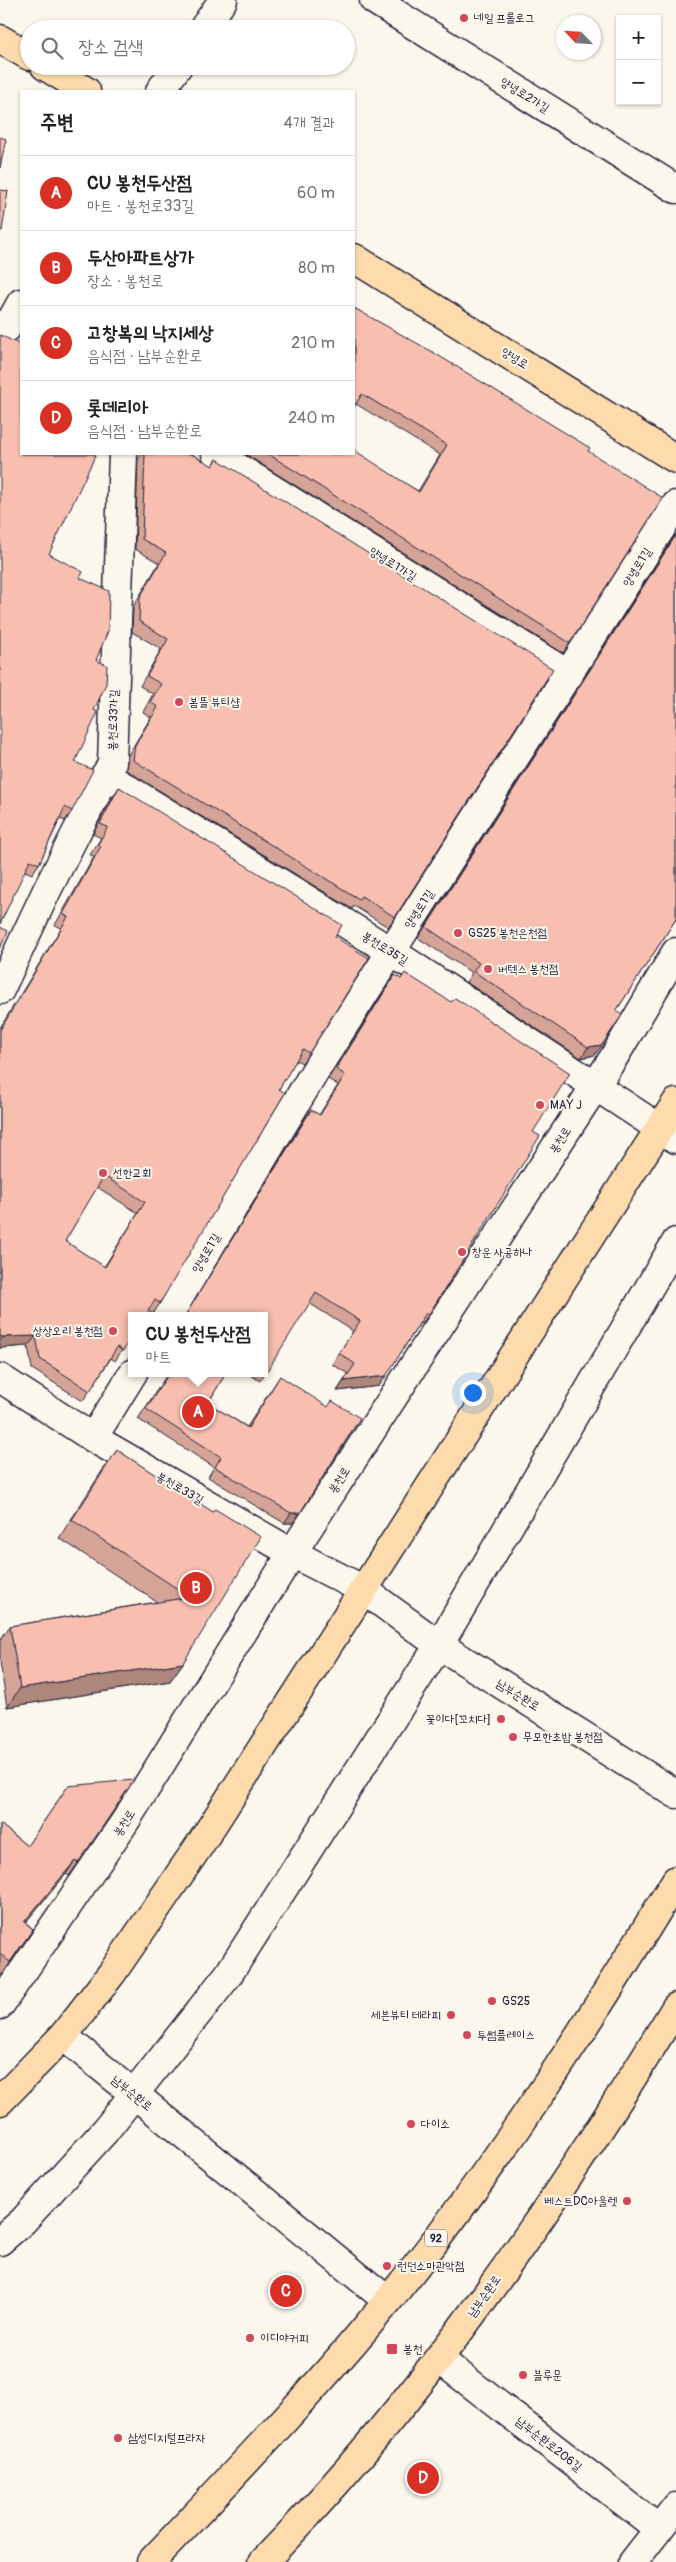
<!DOCTYPE html>
<html lang="ko">
<head>
<meta charset="utf-8">
<style>
  :root { --surface:#fff; --page:#f2f2f2; --text:#222; --muted:#767676; --line:#e0e0e0; --accent:#d93025 }
  body { margin:0; font-family:Pangolin,"Poor Story",sans-serif; background:var(--page); color:var(--text) }
  .controls { position:absolute; right:15px; top:15px; display:grid; overflow:hidden; border-radius:0px; box-shadow:0 1px 4px #0004 }
  .controls button { width:45px; height:45px; display:grid; place-items:center; padding:0; border:0; border-bottom:1px solid var(--line); background:var(--surface); color:var(--text); font:25px sans-serif }
  .compass { position:absolute; left:556px; top:15px; width:45px; height:45px; border-radius:50%; background:var(--surface); box-shadow:0 1px 4px #0004; rotate:295deg }
  .you { position:absolute; left:472px; top:1392px; width:18px; height:18px; margin:-12px; border:4px solid #fff; border-radius:50%; background:#1a73e8; box-shadow:0 0 0 8px #1a73e833 }
  .badge { display:grid; place-items:center; width:32px; height:32px; border-radius:50%; background:var(--accent); color:#fff; font-size:16px; font-weight:700 }
  .pin { position:absolute; translate:-50% -50%; border:2px solid #fff; box-shadow:0 1px 5px #0006 }
  .popup { position:absolute; left:128px; top:1312px; width:140px; height:65px; box-sizing:border-box; display:grid; place-content:center; border-radius:0px; background:var(--surface); filter:drop-shadow(0 1px 4px #0005); font-size:16px; white-space:nowrap; color:var(--muted) }
  .popup b { font-size:19px; color:var(--text) }
  .popup::after { content:''; position:absolute; left:50%; top:100%; margin-left:-10px; border:10px solid transparent; border-top-color:var(--surface) }
  .list { margin:0; padding:0; list-style:none }
  h2 { display:flex; justify-content:space-between; align-items:center; height:65px; margin:0; padding:0 20px; font-size:21px }
  h2 small { font-size:16px; font-weight:400; color:var(--muted) }
  .list li { display:grid; grid-template-columns:32px 1fr auto; gap:15px; align-items:center; box-sizing:border-box; height:75px; padding:0 20px; border-top:1px solid var(--line) }
  .list b { display:block; font-size:19px; white-space:nowrap }
  .list p { margin:0; font-size:16px; white-space:nowrap; color:var(--muted) }
  .list em { font-size:16px; font-style:normal; color:var(--muted) }
  .icon { flex:none; width:28px; height:28px; fill:none; stroke:currentColor; stroke-width:2; stroke-linecap:round; stroke-linejoin:round }
  .map { position:relative; flex:none; width:676px; height:2562px; overflow:hidden }
  .search { position:absolute; background:var(--surface); box-shadow:0 1px 4px #0004; left:20px; top:20px; width:335px; height:55px; display:flex; align-items:center; gap:12px; box-sizing:border-box; padding:0 18px; border-radius:28px; color:var(--muted); font-size:19px }
  .panel { position:absolute; background:var(--surface); box-shadow:0 1px 4px #0004; left:20px; top:90px; width:335px; height:365px; border-radius:0px }
  .map>svg:first-child { display:block }
  .lines { fill:none; stroke-linecap:round; stroke-linejoin:round }
  .minor-casing { stroke:#22223b; stroke-width:31 }
  .major-casing { stroke:#22223b; stroke-width:31 }
  .minor { stroke:#fbf7ec; stroke-width:28 }
  .major { stroke:#fedbac; stroke-width:28 }
  .wall { fill:#d5a497; stroke:#22223b; fill-rule:evenodd }
  .shaded-wall { fill:#ae867b; stroke:#22223b }
  .building { fill:#f8bfb0; stroke:#22223b; fill-rule:evenodd }
  .poi-dot { fill:#d1495b; stroke:#fbf7ec; stroke-width:2 }
  .labels { text-anchor:middle; stroke-width:4; stroke-linejoin:round; paint-order:stroke }
  .shield { fill:#fbf7ec; stroke:#636270; stroke-width:1 }
  .shield-label { font-size:11px; font-weight:bold; fill:#22223b }
  .poi-label { font-size:12px; fill:#22223b; stroke:#fbf7ec; text-anchor:start }
  .street-label { font-size:12px; fill:#22223b; stroke:#fbf7ec }
</style>
</head>
<body>
<div class="map">
<svg width="676" height="2562" viewBox="0 0 676 2562">
  <rect width="100%" height="100%" fill="#fbf7ec"/>
  <filter id="ink" filterUnits="userSpaceOnUse"><feTurbulence type="fractalNoise" baseFrequency=".02" numOctaves="2"/><feDisplacementMap in="SourceGraphic" scale="10" xChannelSelector="R" yChannelSelector="G"/><feConvolveMatrix kernelMatrix="1 2 1 2 8 2 1 2 1" color-interpolation-filters="sRGB"/></filter>
  <g filter="url(#ink)">
    <g class="lines">
      <defs>
        <path id="minor" d="M374,0L676,189
          M203,29L223,0
          M160,91L178,66
          M0,325L7,328L21,303
          M216,454L569,675
          M105,775L392,952L676,1139
          M0,990L47,890L112,763L123,454
          M168,1316L320,1063L676,505
          M0,1378L93,1438L292,1553L364,1590L439,1645L676,1794
          M93,1438L133,1373
          M0,2005L126,1820L292,1553L614,1057L676,952
          M63,2036L388,2301
          M0,2241L23,2221L105,2131L228,1975L439,1645L676,1242
          M439,2359L659,2529
          M633,2562L676,2507"/>
        <path id="major" d="M0,39L29,56
          M45,66L86,91
          M354,258L676,459
          M0,2101L63,2036L112,1973L201,1843L676,1103
          M151,2562C231,2477 313,2393 387,2302C495,2170 588,2025 676,1880
          M263,2562C424,2397 556,2204 676,2007"/>
      </defs>
      <use href="#minor" class="minor-casing"/>
      <use href="#major" class="major-casing"/>
      <use href="#minor" class="minor"/>
      <use href="#major" class="major"/>
    </g>
    <path class="wall" d="M354,308L588,451L570,643L563,653L245,454H354L418,491L440,455L356,404Z
      M142,454H191L212,466L217,459L395,917L388,927L354,906L352,909L126,770L128,755L151,717L143,712L153,694L140,686L161,649L132,632L133,607L159,563L135,549L138,459Z
      M676,534V919L616,1011L595,1055L581,1058L466,982L472,973L418,938Z
      M49,554L80,578L96,660L94,710L75,762L72,811L65,821L60,819L39,864L32,874L25,871Z
      M119,787L335,937L309,1053L302,1063L296,1060L279,1089L160,1303L153,1314L148,1311L115,1361L111,1358L83,1401L32,1369L28,1346L0,1348V1028L61,928L55,925L94,857L90,855L101,838L93,834L112,798ZM97,1187L138,1213L104,1267L65,1241Z
      M395,975L533,1132L429,1314L422,1324L420,1323L379,1386L337,1391L348,1374L332,1364L353,1331L309,1303L260,1381L247,1373H264V1316H185L304,1120L311,1110L319,1115L338,1085L328,1079Z
      M168,1373H226L208,1403L247,1427L280,1376L300,1513L293,1523H284L208,1477L214,1467L138,1419Z
      M117,1450L212,1512L183,1663L170,1681L7,1707L0,1662V1640L10,1626L157,1602L59,1538L104,1468Z
      M68,1786L78,1863L69,1876L66,1874L25,1922L33,1929L2,1975L0,1974V1824L27,1846Z"/>
    <path class="shaded-wall" d="M602,1045L595,1055L581,1058L588,1047Z
      M36,1336L28,1346L0,1348V1341L3,1337Z
      M386,1376L379,1386L337,1391L344,1381Z
      M291,1513H300L293,1523H284Z
      M183,1663L170,1681L7,1707L20,1688Z
      M75,1861L66,1874L16,1934L24,1922Z"/>
    <path class="building" d="M0,137L6,139L0,168Z
      M0,190L8,191L2,231H0Z
      M354,308L431,351L590,448L588,451L663,498L570,643L268,454H354V450L419,492L447,445L362,394L354,407Z
      M0,335L21,345V454H96L49,554L83,572L80,578L109,591L108,631L96,660L107,665L106,684L94,710L98,712L75,762L93,770L72,811L65,807L39,864L30,860L0,924Z
      M145,454H191L213,466L217,459L553,669L395,917L361,896L359,899L133,760L135,745L158,707L150,702L161,684L147,676L168,639L139,621L140,597L166,553L142,539Z
      M676,535V919L616,1011L622,1015L602,1045L588,1047L473,971L479,963L426,927Z
      M119,787L342,925L335,937L369,958L309,1053L303,1049L279,1089L285,1093L160,1303L155,1300L145,1316H132V1336L123,1351L117,1347L90,1391L40,1359L36,1336L3,1337L0,1336V1030L68,917L63,914L101,846L98,844L108,827L100,824ZM104,1176L145,1202L105,1267L65,1241Z
      M0,927L8,931L0,948Z
      M405,973L451,1002L455,998L570,1073L533,1132L540,1136L451,1279L429,1314L426,1313L386,1376L344,1381L355,1364L339,1353L360,1321L316,1293L267,1371L264,1369V1316H185L311,1110L320,1115L345,1075L336,1069L395,975L401,979Z
      M169,1373H226L208,1403L248,1428L280,1376L328,1407L332,1401L360,1418L300,1513H291L215,1467L221,1457L146,1409Z
      M117,1450L213,1512L215,1509L261,1537L183,1663L20,1688L10,1626L190,1597L72,1520Z
      M134,1780L78,1863L75,1861L24,1922L33,1929L10,1962L0,1954V1824L27,1846L68,1786Z"/>
  </g>
  <g class="poi-dot">
    <circle cx="464" cy="18" r="5"/>
    <circle cx="179" cy="702" r="5"/>
    <circle cx="458" cy="933" r="5"/>
    <circle cx="488" cy="969" r="5"/>
    <circle cx="540" cy="1105" r="5"/>
    <circle cx="103" cy="1173" r="5"/>
    <circle cx="462" cy="1252" r="5"/>
    <circle cx="113" cy="1331" r="5"/>
    <circle cx="501" cy="1719" r="5"/>
    <circle cx="513" cy="1737" r="5"/>
    <circle cx="492" cy="2001" r="5"/>
    <circle cx="451" cy="2015" r="5"/>
    <circle cx="467" cy="2035" r="5"/>
    <circle cx="411" cy="2124" r="5"/>
    <circle cx="627" cy="2201" r="5"/>
    <circle cx="387" cy="2266" r="5"/>
    <circle cx="250" cy="2338" r="5"/>
    <rect x="386" y="2343" width="12" height="12" rx="2.5"/>
    <circle cx="523" cy="2375" r="5"/>
    <circle cx="118" cy="2438" r="5"/>
  </g>
  <g class="labels">
    <rect class="shield" x="425" y="2229.5" width="22" height="17" rx="4"/>
    <g class="shield-label">
      <text x="436" y="2242">92</text>
    </g>
    <g class="poi-label">
      <text x="474" y="22">네일 프롤로그</text>
      <text x="189" y="706">봄뜰 뷰티샵</text>
      <text x="468" y="937">GS25 봉천은천점</text>
      <text x="498" y="973">버텍스 봉천점</text>
      <text x="550" y="1109">MAY J</text>
      <text x="113" y="1177">선한교회</text>
      <text x="472" y="1256">창운 사공하나</text>
      <text x="103" y="1335" text-anchor="end">상상오리 봉천점</text>
      <text x="491" y="1723" text-anchor="end">꽃이다[꼬치다]</text>
      <text x="523" y="1741">무모한초밥 봉천점</text>
      <text x="502" y="2005">GS25</text>
      <text x="441" y="2019" text-anchor="end">세븐뷰티 테라피</text>
      <text x="477" y="2039">투썸플레이스</text>
      <text x="421" y="2128">다이소</text>
      <text x="617" y="2205" text-anchor="end">베스트DC아울렛</text>
      <text x="397" y="2270">런던소마관악점</text>
      <text x="260" y="2342">이디야커피</text>
      <text x="403" y="2353">봉천</text>
      <text x="533" y="2379">블루문</text>
      <text x="128" y="2442">삼성디지털프라자</text>
    </g>
    <g class="street-label">
      <text transform="translate(525 95) rotate(32)" y="4">양녕로2가길</text>
      <text transform="translate(515 358) rotate(32)" y="4">양녕로</text>
      <text transform="translate(393 564) rotate(32)" y="4">양녕로1가길</text>
      <text transform="translate(637 567) rotate(-58)" y="4">양녕로1길</text>
      <text transform="translate(113 720) rotate(-88)" y="4">봉천로33가길</text>
      <text transform="translate(419 909) rotate(-57)" y="4">양녕로1길</text>
      <text transform="translate(385 948) rotate(32)" y="4">봉천로35길</text>
      <text transform="translate(560 1140) rotate(-57)" y="4">봉천로</text>
      <text transform="translate(206 1253) rotate(-59)" y="4">양녕로1길</text>
      <text transform="translate(339 1480) rotate(-57)" y="4">봉천로</text>
      <text transform="translate(180 1488) rotate(30)" y="4">봉천로33길</text>
      <text transform="translate(518 1695) rotate(32)" y="4">남부순환로</text>
      <text transform="translate(124 1823) rotate(-57)" y="4">봉천로</text>
      <text transform="translate(132 2093) rotate(39)" y="4">남부순환로</text>
      <text transform="translate(484 2296) rotate(-55)" y="4">남부순환로</text>
      <text transform="translate(549 2444) rotate(38)" y="4">남부순환로206길</text>
    </g>
  </g>
</svg>
<div class="controls">
<button>+</button>
<button>−</button>
</div>
<svg class="compass" viewBox="-18 -18 36 36"><path d="M0-13l5 13h-10z" fill="#e53935"/><path d="M0 13l5-13h-10z" fill="#767676"/></svg>
<div class="you"></div>
<div class="pin badge" style="left:198px;top:1412px">A</div>
<div class="popup"><b>CU 봉천두산점</b>마트</div>
<div class="pin badge" style="left:196px;top:1588px">B</div>
<div class="pin badge" style="left:286px;top:2291px">C</div>
<div class="pin badge" style="left:423px;top:2478px">D</div>
<div class="search"><svg class="icon" aria-label="search" viewBox="0 0 24 24"><circle cx="10" cy="10" r="6"/><path d="M15 15l6 6"/></svg>장소 검색</div>
<section class="panel">
<h2>주변<small>4개 결과</small></h2>
<ul class="list">
<li><span class="badge">A</span><div><b>CU 봉천두산점</b><p>마트 · 봉천로33길</p></div><em>60 m</em></li>
<li><span class="badge">B</span><div><b>두산아파트상가</b><p>장소 · 봉천로</p></div><em>80 m</em></li>
<li><span class="badge">C</span><div><b>고창복의 낙지세상</b><p>음식점 · 남부순환로</p></div><em>210 m</em></li>
<li><span class="badge">D</span><div><b>롯데리아</b><p>음식점 · 남부순환로</p></div><em>240 m</em></li>
</ul>
</section>
</div>
</body>
</html>
